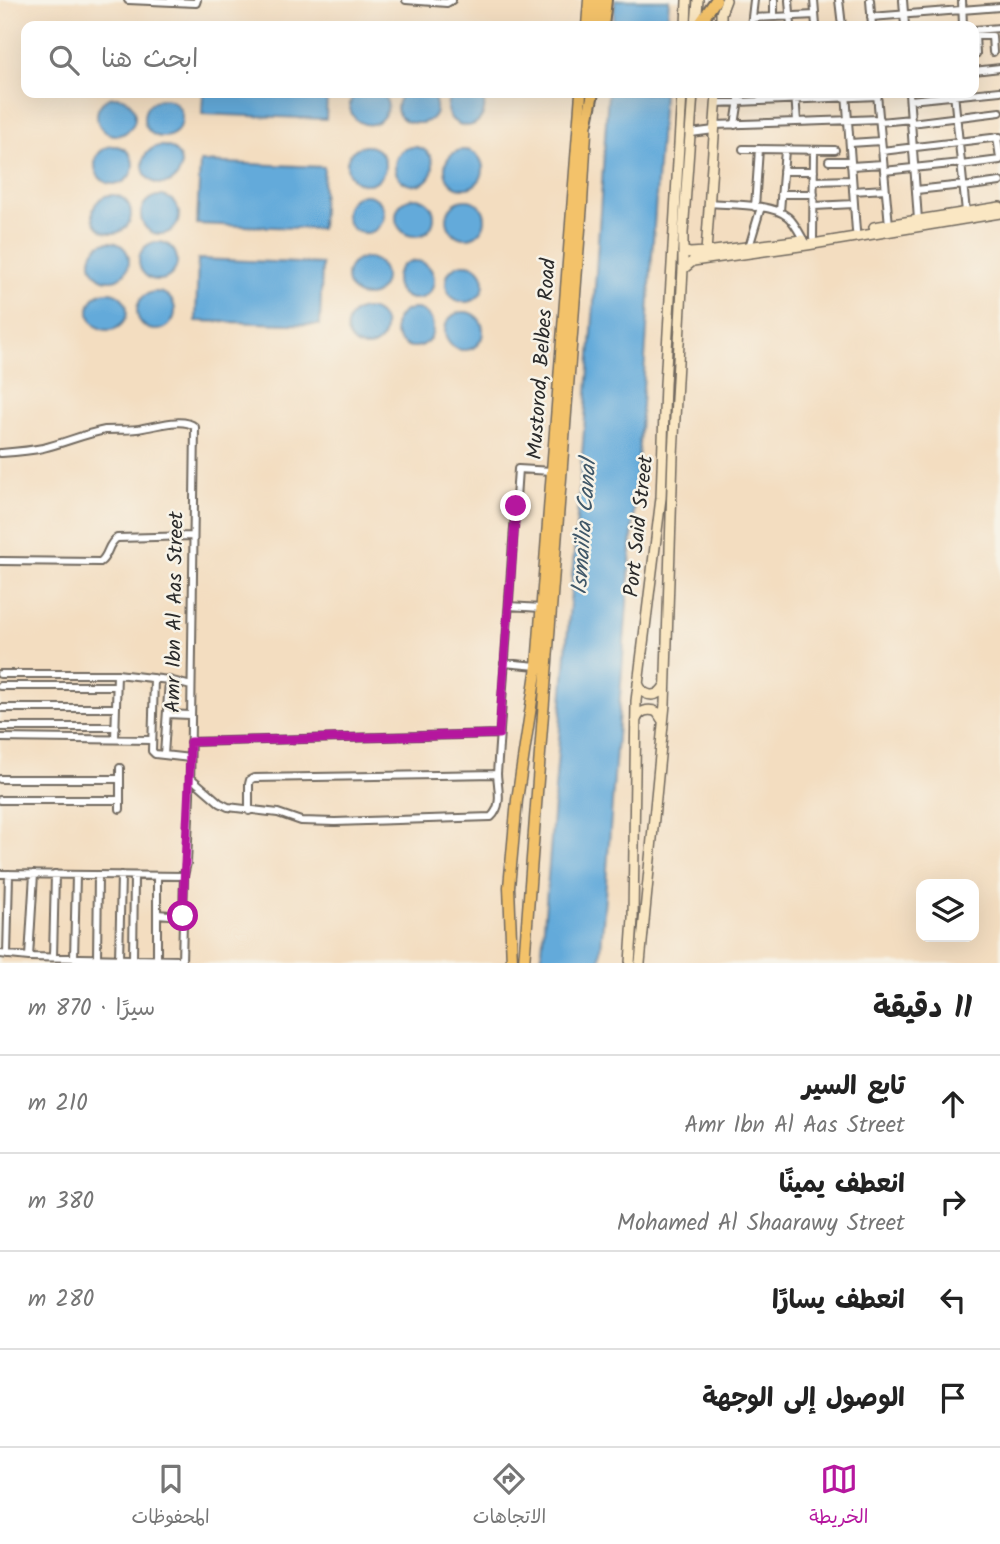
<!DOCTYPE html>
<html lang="ar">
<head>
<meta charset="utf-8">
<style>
  :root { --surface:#fff; --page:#f2f2f2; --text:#222; --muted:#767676; --line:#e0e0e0; --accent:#b5179e }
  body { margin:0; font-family:Kalam,"Playpen Sans Arabic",sans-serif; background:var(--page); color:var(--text); direction:rtl }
  .controls { position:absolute; right:21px; bottom:21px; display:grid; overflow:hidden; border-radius:14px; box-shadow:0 7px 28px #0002 }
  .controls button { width:63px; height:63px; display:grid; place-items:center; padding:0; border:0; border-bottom:2px solid var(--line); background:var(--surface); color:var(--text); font:35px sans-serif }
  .stop { position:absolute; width:21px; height:21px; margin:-16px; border:5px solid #b5179e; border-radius:50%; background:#fff }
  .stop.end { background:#b5179e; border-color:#fff; box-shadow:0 2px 7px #0008 }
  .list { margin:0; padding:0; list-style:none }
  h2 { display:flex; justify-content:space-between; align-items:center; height:91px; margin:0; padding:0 28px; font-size:30px }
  h2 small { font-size:23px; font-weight:400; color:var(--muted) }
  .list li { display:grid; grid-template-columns:46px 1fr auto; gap:21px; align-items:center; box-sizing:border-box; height:98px; padding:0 28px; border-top:2px solid var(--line) }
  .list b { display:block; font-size:26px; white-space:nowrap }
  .list p { margin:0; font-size:23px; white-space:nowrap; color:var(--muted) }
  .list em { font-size:23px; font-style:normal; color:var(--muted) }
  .icon { flex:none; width:38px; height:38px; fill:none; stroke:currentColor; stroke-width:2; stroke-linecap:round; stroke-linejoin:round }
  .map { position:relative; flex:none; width:1000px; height:963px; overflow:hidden; direction:ltr }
  .search { position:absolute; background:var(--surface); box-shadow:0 7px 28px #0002; left:21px; right:21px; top:21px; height:77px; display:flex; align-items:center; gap:18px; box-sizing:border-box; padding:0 24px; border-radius:14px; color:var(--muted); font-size:26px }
  .sheet { height:483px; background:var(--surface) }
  nav { display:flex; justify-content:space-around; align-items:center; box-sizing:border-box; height:98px; border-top:2px solid var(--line); background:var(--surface); font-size:19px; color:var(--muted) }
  nav a { display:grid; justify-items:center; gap:4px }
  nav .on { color:var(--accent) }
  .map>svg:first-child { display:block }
  .water { fill:#64aada; stroke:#486a82; stroke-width:2 }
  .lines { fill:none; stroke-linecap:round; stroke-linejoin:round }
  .street-casing { stroke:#71695f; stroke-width:10 }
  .secondary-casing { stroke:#71695f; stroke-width:12 }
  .primary-casing { stroke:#71695f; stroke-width:13 }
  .highway-casing { stroke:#71695f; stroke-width:14 }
  .street { stroke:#fff; stroke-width:6 }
  .secondary { stroke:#fae7c3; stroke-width:9 }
  .primary { stroke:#f3c26a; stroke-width:10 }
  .highway { stroke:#f3c26a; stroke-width:10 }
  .route { stroke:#b5179e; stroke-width:9 }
  .labels { text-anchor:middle; stroke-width:5; stroke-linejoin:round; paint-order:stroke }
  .street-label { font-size:21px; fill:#2b2b2b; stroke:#f7f3e8 }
  .water-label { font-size:23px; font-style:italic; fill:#3f5768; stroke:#f7f3e8 }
</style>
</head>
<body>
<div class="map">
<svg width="1000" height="963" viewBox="0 0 1000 963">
  <rect width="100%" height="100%" fill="#f7f3e8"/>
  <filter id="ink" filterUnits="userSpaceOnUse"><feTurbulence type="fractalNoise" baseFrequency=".0143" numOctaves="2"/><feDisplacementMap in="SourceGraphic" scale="14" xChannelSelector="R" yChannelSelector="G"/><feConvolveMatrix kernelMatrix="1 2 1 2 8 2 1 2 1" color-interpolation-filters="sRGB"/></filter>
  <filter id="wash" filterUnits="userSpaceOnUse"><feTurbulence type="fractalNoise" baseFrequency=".00686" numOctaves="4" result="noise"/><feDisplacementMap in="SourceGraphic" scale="28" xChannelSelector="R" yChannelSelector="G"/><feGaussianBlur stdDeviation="1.57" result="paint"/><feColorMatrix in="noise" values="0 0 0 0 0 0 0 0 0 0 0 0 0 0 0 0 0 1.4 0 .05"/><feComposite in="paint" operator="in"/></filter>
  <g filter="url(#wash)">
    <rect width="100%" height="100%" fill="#f3ddc0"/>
    <path class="water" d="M615,0H669L667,26H613Z
      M203,93H327L326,119L202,114Z
      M355,93H383C387,100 390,107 385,114C372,138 337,116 355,93Z
      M403,93H431C457,135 375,131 403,93Z
      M453,93H479C484,99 486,106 483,114C472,140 432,118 453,93Z
      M608,93H663L642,404L600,963H541L592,331Z
      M97 116a19 19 0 1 1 38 0a19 19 0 1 1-38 0Z
      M144 118a19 19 0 1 1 38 0a19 19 0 1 1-38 0Z
      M143 165a19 19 0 1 1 38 0a19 19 0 1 1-38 0Z
      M95 165a19 19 0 1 1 38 0a19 19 0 1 1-38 0Z
      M347 165a19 19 0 1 1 38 0a19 19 0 1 1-38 0Z
      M395 166a19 19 0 1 1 38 0a19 19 0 1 1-38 0Z
      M445 169a19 19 0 1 1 38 0a19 19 0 1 1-38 0Z
      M200,162L324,167L321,229L197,224Z
      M93 214a19 19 0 1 1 38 0a19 19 0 1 1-38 0Z
      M346 214a19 19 0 1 1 38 0a19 19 0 1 1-38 0Z
      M141 215a19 19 0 1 1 38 0a19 19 0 1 1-38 0Z
      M396 217a19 19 0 1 1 38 0a19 19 0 1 1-38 0Z
      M447 219a19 19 0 1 1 38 0a19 19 0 1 1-38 0Z
      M139 261a19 19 0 1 1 38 0a19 19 0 1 1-38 0Z
      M91 261a19 19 0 1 1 38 0a19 19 0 1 1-38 0Z
      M347 277a19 19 0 1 1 38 0a19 19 0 1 1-38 0Z
      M198,259L322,264L320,325L196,321Z
      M396 280a19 19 0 1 1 38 0a19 19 0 1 1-38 0Z
      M446 283a19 19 0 1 1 38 0a19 19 0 1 1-38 0Z
      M137 311a19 19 0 1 1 38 0a19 19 0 1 1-38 0Z
      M89 311a19 19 0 1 1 38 0a19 19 0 1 1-38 0Z
      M395 328a19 19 0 1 1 38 0a19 19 0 1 1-38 0Z
      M347 328a19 19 0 1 1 38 0a19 19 0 1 1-38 0Z
      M445 331a19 19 0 1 1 38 0a19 19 0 1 1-38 0Z"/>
  </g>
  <g filter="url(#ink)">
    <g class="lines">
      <defs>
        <path id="street" d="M128,0L196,3L197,0
          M406,0L447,3L452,0
          M789,0L791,26
          M814,0L816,26
          M839,0L842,26
          M870,0L872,26
          M903,0L905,26
          M962,0L963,26
          M774,17V0
          M871,17L1000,7
          M752,18L815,15
          M751,26L754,0
          M974,30L1000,28
          M975,35L976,54
          M975,36H992L993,52
          M974,71L1000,68
          M795,93L797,122
          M846,93L856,231
          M909,93L918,220
          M954,93L966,212
          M877,94L889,225
          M910,100L1000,91
          M716,103L878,96
          M880,122L911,119
          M911,123L1000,112
          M714,125L880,119
          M735,125L740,93
          M691,133L714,130
          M997,137L1000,158
          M850,143L881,141
          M743,149L835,150
          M882,151L1000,137
          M829,161H851
          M961,165L1000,160
          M851,166L883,164
          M783,171H814
          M884,171L961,163
          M814,181L852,180
          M963,187L1000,182
          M916,190L963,185
          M853,191L885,189
          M781,194H814
          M709,203C731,205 772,203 788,217C795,223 799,232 804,241
          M814,206L854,204
          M755,207L759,149
          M780,211L785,150
          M813,238L814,150
          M749,247L761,207
          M0,453C14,452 29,451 43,448C64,443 84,434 105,430C118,429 131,431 143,428C157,426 183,417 195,427L190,795L187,863L184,876L182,963
          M0,561L100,562C109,556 107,544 117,538L193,536
          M509,606L541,608
          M504,663L537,666
          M0,674H117L169,680L191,686
          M154,678L152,751L155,754L190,758
          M0,686H116
          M0,708H116
          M167,714L190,715
          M0,727H116
          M0,738L151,740
          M115,739L117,674
          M190,742L499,734
          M164,755L169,680
          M120,768V809
          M190,777L220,803L228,807L278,813L301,821L335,822L491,817C503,806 498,789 497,774L518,469L552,471
          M0,779H120
          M0,800H120
          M249,811V784L250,780L254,778L497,774
          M0,874L184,876
          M157,914L183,916
          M0,954L29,957L182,960
          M7,955L9,874
          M29,957L34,874
          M53,957L55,874
          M74,958L76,875
          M97,958L98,875
          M119,959L121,875
          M133,959L134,876
          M157,960V876"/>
        <path id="secondary" d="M686,26L687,0
          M696,26L698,0
          M721,26V13L726,0
          M874,227L1000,207
          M683,251L690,253L706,252L802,240
          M706,252L717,93
          M683,269L693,261L807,245L1000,213
          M638,683C643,698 658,699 665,685
          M636,720C639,711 648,708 657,712L663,721
          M630,963L633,918L636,701L661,498L665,384L682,93
          M640,963L665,704L673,455L683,269V233L693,93"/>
        <path id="primary" d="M587,26L589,0
          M595,26L597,0
          M512,963L509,887L517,800L537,666L581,93
          M524,963L582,203L587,115"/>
        <path id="highway" d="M603,26L606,0
          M698,26L716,0
          M587,122L593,93"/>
      </defs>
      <use href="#street" class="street-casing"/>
      <use href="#secondary" class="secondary-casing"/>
      <use href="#primary" class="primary-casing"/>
      <use href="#highway" class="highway-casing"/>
      <use href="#street" class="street"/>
      <use href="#secondary" class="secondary"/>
      <use href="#primary" class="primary"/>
      <use href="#highway" class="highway"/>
    </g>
  </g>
  <g class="lines" filter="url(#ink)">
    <path class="route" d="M183,916C184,858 190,800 190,742L499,734L516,506"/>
  </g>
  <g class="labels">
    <g class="street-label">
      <text transform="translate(541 359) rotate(-86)" y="7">Mustorod, Belbes Road</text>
      <text transform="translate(638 526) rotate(-84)" y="7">Port Said Street</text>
      <text transform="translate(174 612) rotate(-89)" y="7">Amr Ibn Al Aas Street</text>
    </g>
    <g class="water-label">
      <text transform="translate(583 527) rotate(-86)" y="8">Ismaïlia Canal</text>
    </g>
  </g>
</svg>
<div class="controls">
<button><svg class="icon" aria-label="layers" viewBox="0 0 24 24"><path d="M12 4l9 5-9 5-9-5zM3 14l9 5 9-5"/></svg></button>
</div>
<div class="stop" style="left:183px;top:916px"></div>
<div class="stop end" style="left:516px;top:506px"></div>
<div class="search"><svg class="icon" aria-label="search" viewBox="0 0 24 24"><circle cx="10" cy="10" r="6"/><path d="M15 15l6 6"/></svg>ابحث هنا</div>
</div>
<section class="sheet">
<h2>11 دقيقة<small>سيرًا · 870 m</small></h2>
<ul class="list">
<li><svg class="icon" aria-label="ahead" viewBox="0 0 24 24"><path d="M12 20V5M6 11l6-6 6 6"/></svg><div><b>تابع السير</b><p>Amr Ibn Al Aas Street</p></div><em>210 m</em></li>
<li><svg class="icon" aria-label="right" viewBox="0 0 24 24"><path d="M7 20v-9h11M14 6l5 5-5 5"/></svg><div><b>انعطف يمينًا</b><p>Mohamed Al Shaarawy Street</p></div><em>380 m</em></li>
<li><svg class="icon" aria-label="left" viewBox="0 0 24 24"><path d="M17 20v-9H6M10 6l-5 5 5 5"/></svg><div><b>انعطف يسارًا</b></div><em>280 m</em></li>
<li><svg class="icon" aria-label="arrive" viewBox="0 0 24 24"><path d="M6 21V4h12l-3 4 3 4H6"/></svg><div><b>الوصول إلى الوجهة</b></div></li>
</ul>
</section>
<nav>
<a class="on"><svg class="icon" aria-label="map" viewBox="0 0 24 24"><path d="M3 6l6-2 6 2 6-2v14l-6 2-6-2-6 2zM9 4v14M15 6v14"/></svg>الخريطة</a>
<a><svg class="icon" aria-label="directions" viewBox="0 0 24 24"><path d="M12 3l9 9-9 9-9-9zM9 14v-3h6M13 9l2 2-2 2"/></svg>الاتجاهات</a>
<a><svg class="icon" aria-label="saved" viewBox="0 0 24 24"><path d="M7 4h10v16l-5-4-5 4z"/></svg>المحفوظات</a>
</nav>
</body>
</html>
